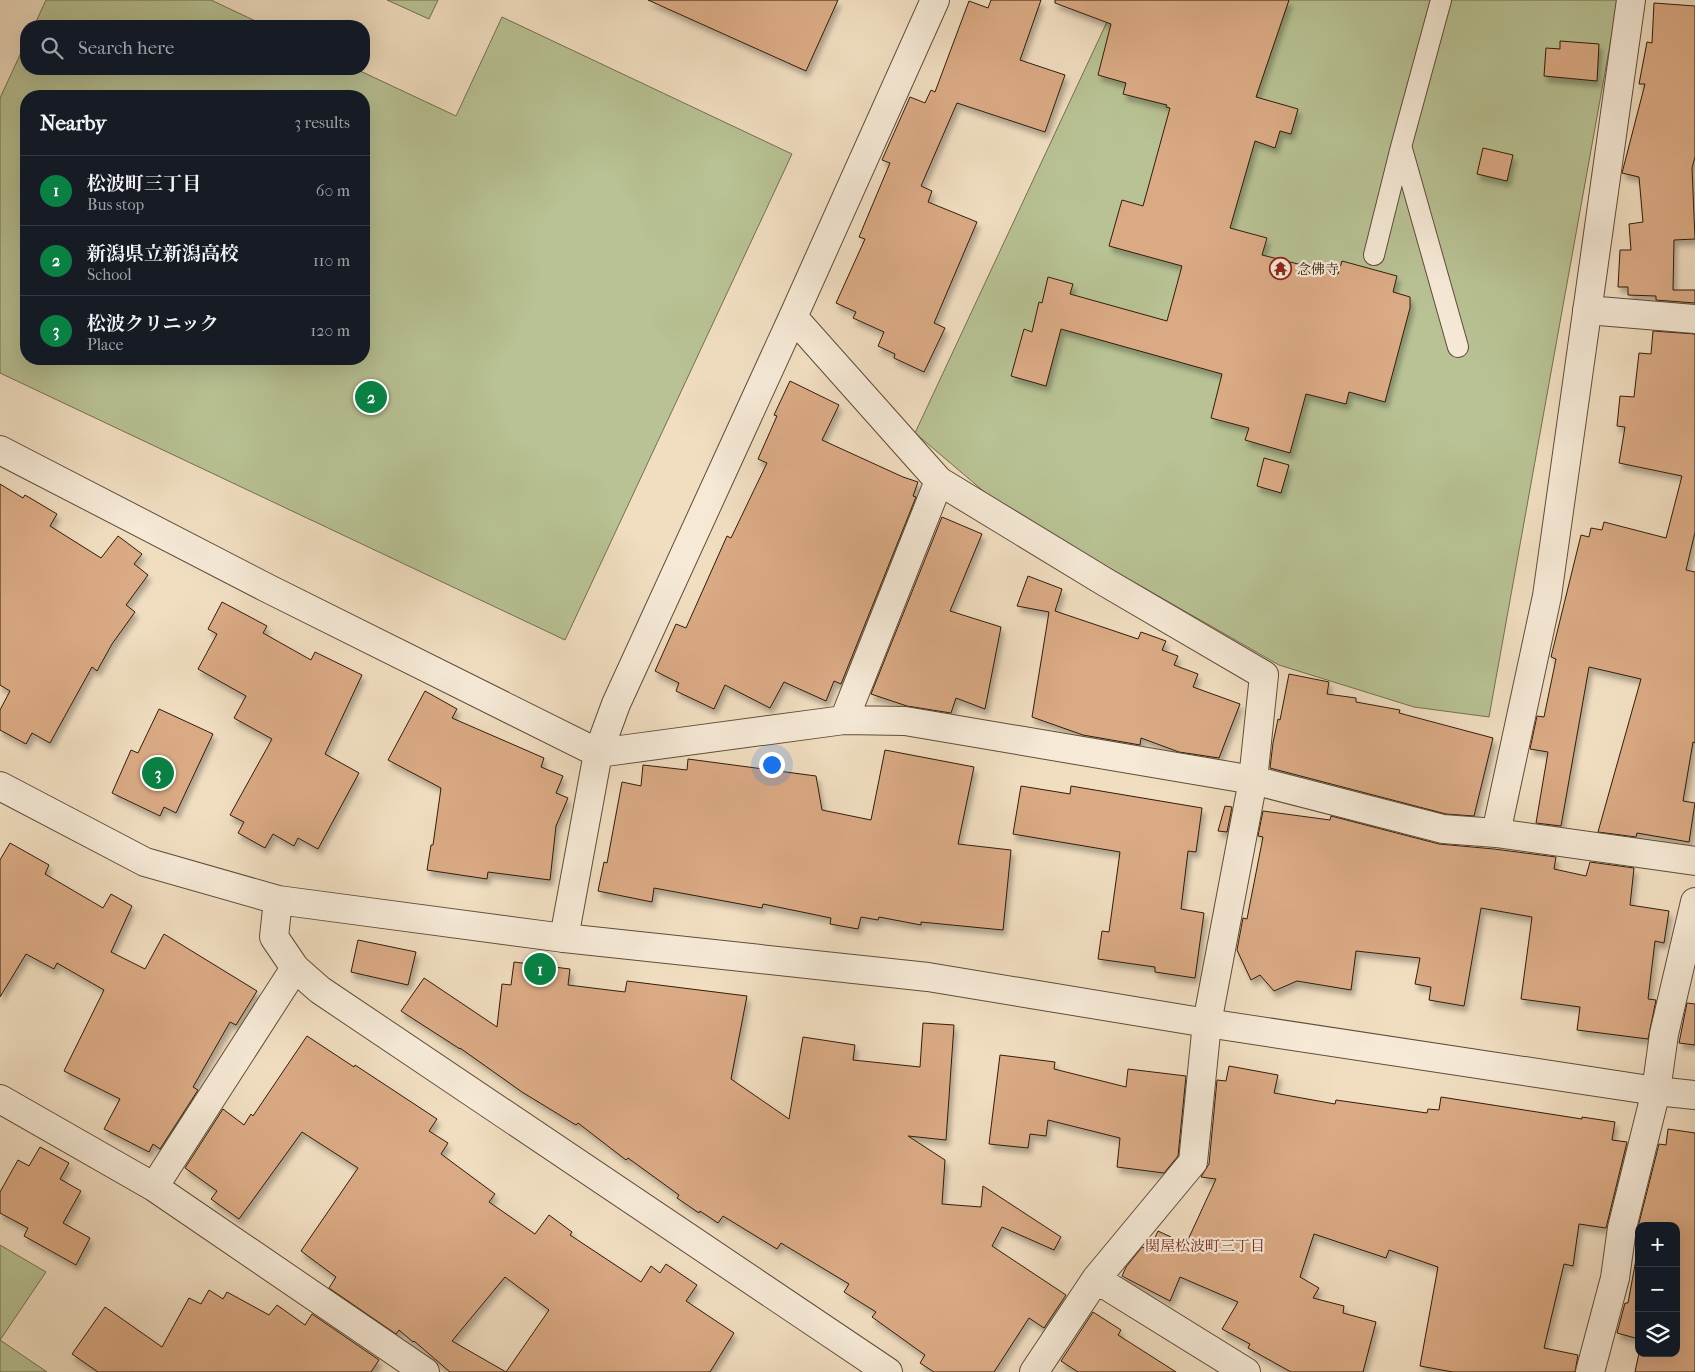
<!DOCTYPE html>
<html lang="en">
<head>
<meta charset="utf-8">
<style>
  :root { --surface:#171b24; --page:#20242c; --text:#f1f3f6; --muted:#9ea1a6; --line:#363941; --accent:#0b8043 }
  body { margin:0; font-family:"IM FELL French Canon","Noto Serif JP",serif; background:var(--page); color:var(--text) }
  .controls { position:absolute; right:15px; bottom:15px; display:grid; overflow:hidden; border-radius:10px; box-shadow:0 5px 20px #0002 }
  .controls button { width:45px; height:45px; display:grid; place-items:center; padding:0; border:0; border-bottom:1px solid var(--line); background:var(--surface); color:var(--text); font:25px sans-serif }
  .you { position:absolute; left:771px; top:764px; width:18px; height:18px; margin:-12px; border:4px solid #fff; border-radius:50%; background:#1a73e8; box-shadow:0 0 0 8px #1a73e833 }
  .badge { display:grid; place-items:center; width:32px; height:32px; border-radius:50%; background:var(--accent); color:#fff; font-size:16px; font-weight:700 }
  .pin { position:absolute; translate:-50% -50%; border:2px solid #fff; box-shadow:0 1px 5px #0006 }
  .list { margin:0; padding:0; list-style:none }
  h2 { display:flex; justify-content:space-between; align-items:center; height:65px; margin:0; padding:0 20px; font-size:21px }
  h2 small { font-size:16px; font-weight:400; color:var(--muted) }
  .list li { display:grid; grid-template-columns:32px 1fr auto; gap:15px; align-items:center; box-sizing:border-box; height:70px; padding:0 20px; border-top:1px solid var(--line) }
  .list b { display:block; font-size:19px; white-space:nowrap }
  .list p { margin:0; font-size:16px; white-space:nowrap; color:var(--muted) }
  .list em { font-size:16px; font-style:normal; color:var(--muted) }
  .icon { flex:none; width:28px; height:28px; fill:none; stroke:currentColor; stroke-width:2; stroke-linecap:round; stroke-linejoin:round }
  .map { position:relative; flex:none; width:1695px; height:1372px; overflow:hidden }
  .search { position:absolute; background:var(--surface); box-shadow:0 5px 20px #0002; left:20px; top:20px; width:350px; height:55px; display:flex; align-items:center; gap:12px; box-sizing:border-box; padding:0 18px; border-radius:20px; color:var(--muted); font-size:19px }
  .panel { position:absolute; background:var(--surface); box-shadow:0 5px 20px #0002; left:20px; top:90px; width:350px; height:275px; border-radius:20px }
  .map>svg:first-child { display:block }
  .green { fill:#b8c294; stroke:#747050; fill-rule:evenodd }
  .building { fill:#daaa84; stroke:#301d0b; fill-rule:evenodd; filter:url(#shadow) }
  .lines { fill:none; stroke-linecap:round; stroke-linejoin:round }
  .service-casing { stroke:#604d38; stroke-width:22 }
  .minor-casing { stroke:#604d38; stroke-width:30 }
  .tertiary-casing { stroke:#604d38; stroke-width:30 }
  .service { stroke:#f6ead7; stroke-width:20 }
  .minor { stroke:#f6ead7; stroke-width:28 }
  .tertiary { stroke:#f6ead7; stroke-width:28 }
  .labels { text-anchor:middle; stroke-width:4.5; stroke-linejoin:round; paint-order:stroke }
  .poi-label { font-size:14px; fill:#301d0b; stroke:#f6ead7; text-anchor:start }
  .neighbourhood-label { font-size:15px; fill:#7a1f14; stroke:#f6ead7 }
</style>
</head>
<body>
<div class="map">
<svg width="1695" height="1372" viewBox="0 0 1695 1372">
  <defs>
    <filter id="shadow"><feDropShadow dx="3" dy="5.5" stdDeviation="2.5" flood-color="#0004"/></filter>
  </defs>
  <rect width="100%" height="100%" fill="#f1dec1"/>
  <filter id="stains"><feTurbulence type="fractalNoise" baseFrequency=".004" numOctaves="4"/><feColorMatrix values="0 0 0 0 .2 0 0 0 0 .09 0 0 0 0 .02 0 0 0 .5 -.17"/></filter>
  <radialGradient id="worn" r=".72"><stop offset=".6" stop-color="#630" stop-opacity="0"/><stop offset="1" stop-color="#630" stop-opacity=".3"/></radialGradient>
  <path class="green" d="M46,0H211L266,26H34Z
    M387,0H438L429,19Z
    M1114,0H1618L1489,717L1414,707L1279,665L1001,506L915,433L1106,24Z
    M502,17L792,154L565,640L0,373V98L26,42V69H356L456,116ZM364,96V359H26V96Z
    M0,1245L46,1272L0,1340L47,1372H0Z"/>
  <path class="building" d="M648,0H838L806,71Z
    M991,0H1041L1020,60L1065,75L1045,132L957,103L921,186L932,191L928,202L977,222L934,323L945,328L924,372L894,358L895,354L878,346L884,332L853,318L856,312L836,303L865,239L859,237L890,163L882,160L910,97L925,103L931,90L935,92L969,1L988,8Z
    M1055,0H1289L1256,97L1298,109L1291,134L1280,131L1275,148L1255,141L1230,228L1267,238L1262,255L1338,274L1342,261L1397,276L1393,292L1410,297V308L1385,402L1349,392L1346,404L1306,394L1290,453L1245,440L1249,428L1211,418L1222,374L1061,329L1046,386L1011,376L1024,329L1032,332L1039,302L1042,303L1048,277L1073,284L1070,294L1167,321L1182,266L1109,246L1122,200L1143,206L1170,108L1166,107L1167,105L1123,94L1126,83L1098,75L1111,24L1055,3Z
    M1654,3L1695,6V157L1692,168L1695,239L1674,240L1673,290H1695V303L1656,300V296L1628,295V287H1618L1620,250H1631L1629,224L1643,222L1639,177L1622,173L1645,84H1639L1647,42L1652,43Z
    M1560,41L1599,44L1597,81L1544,76L1546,48L1560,49Z
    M1483,148L1513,155L1507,181L1477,174Z
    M1653,331L1695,334V532L1686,570L1695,572V743L1693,742L1683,801L1695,803L1689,842L1637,833L1636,837L1598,832L1641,679L1589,667L1561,826L1536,823L1548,752L1530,749L1537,716L1544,717L1556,659L1551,657L1581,535L1589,537L1591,528L1602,530L1604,522L1666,538L1682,476L1619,463L1625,427L1617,426L1620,396L1634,397L1639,353L1651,354Z
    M790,381L839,405L822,440L903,477L918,482L913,496L916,497L841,684L834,681L826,701L784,682L770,708L725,685L714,709L676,691L679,683L655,671L676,624L686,628L727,536L731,538L767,463L758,459L777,416L774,415Z
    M1264,458L1289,465L1281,493L1257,486Z
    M0,484L23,498L25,495L57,514L50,526L101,558L118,536L142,554L134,564L148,575L126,605L135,612L112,644L97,671L92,667L50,743L32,733L26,744L0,730V710L10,691L0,685Z
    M942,517L982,534L950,611L1001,627L985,709L956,698L951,713L907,706L871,694Z
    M1028,576L1062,589L1055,611L1138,639L1141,632L1166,641L1162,650L1178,656L1174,665L1198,674L1193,687L1240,704L1219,758L1179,752L1141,738L1140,745L1083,735L1032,717L1049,612L1017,606Z
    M222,602L267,626L263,633L311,660L315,652L362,675L325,754L359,773L318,849L298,838L294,846L273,834L265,848L238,833L244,822L230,815L272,739L234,718L246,696L198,669L217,634L208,629Z
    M1289,674L1329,682L1327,694L1356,698V702L1400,710L1399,713L1493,738L1474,816L1446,814L1270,768L1273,743L1278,719L1280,720Z
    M425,691L457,709L452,718L544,758L541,767L563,776L556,793L568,798L556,826L550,880L488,872L487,879L427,870L431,845H433L441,788L388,760Z
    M159,709L213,734L176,813L164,807L160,816L112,793L131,750L138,753Z
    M885,750L974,767L958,844L1011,850L1003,930L921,922V925L879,917L878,920L861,917L858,929L830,924L831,918L763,904L762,908L654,888L652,902L598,891L604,862L607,863L622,782L641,786L643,765L687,770L688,759L816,776L822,810L871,820Z
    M1021,786L1070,794L1071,786L1202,808L1196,852L1188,851L1181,909L1204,913L1195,978L1155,972V967L1098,959L1102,931L1109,932L1120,852L1013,834Z
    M1225,806L1232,807L1227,832L1218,831Z
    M1263,811L1330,820L1331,816L1439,844L1494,849L1556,857L1554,869L1586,876L1590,862L1634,868L1630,905L1669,911L1664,943L1655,941L1648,999L1656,1000L1648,1039L1577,1030L1580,1007L1521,999L1532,917L1481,908L1464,1006L1429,1000L1431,987L1415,984L1420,958L1356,951L1351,990L1297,981L1274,991L1260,975L1251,980L1237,950L1243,918L1247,919L1263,837L1258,836Z
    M10,843L49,865L45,874L103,908L111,894L132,906L111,952L145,969L164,934L257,991L236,1025L230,1022L193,1087L198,1090L160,1149L153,1144L149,1152L104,1129L120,1099L64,1071L104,990L57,963L54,969L26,954L0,997V860Z
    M358,940L416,952L408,985L351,972Z
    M514,962L570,969L568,985L625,992L627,981L747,996L731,1079L789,1119L803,1037L855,1045L853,1060L920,1067L923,1023L954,1025L946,1140L908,1136L945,1160L942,1204L981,1207L983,1186L1061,1237L1054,1250L1002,1227L992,1246L1066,1295L1044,1328L1029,1318L994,1372H934L920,1363L925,1355L872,1317L876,1312L844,1292L849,1284L781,1243L777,1249L723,1216L718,1223L700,1211L699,1213L677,1198L679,1195L628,1158L626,1160L578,1123L576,1125L522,1092L460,1048V1049L401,1011L424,978L497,1027L502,984L511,985Z
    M1687,1003L1695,1004V1045L1679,1043Z
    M307,1036L354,1067L355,1065L437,1119L429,1131L448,1143L441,1154L495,1194L489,1202L535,1234L549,1215L572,1232L570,1235L641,1282L651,1266L660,1273L666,1264L697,1285L686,1301L734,1333L710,1372H450L414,1341L413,1342L399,1330L396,1334L329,1288L336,1277L301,1251L358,1168L302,1132L239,1219L211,1199L217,1191L185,1168L223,1109L244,1125L251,1114L253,1116ZM505,1277L549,1310L506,1372L452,1341Z
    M1000,1055L1055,1062L1054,1069L1126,1087L1128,1069L1186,1076L1178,1156L1164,1173L1117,1167L1120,1138L1048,1120L1046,1136L1030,1134L1028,1148L989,1144Z
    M1229,1066L1278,1075L1274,1093L1335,1104L1336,1100L1427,1113L1428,1109L1439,1110L1441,1097L1582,1119V1117L1615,1122L1612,1140L1627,1142L1606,1228L1579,1224L1573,1266L1564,1264L1544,1348L1578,1355L1575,1372H1453L1420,1366L1438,1267L1389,1250L1386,1258L1314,1234L1300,1277L1319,1288L1313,1298L1344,1306L1343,1313L1376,1322L1363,1372H1291L1248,1348L1250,1344L1222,1329L1238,1302L1180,1277L1170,1301L1122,1276L1126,1267L1142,1247L1149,1250L1158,1231L1186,1244L1216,1179L1201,1177L1209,1164L1217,1080L1226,1081Z
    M1668,1129L1695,1133V1372H1635L1639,1353H1676V1226H1639V1233L1637,1232V1231L1659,1144L1666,1145Z
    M40,1147L69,1163L60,1179L81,1191L63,1223L90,1238L76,1265L24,1236L28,1228L0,1213V1192L18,1160L29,1166Z
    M1639,1243V1339L1617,1333L1625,1303H1628Z
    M209,1290L223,1299L227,1292L269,1315L277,1305L305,1325L312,1314L379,1360L371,1372H98L72,1354L105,1307L162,1347L189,1298L201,1304Z
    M1093,1312L1121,1330L1118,1335L1176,1372H1078L1061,1361Z"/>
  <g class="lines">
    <defs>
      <path id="service" d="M1402,149L1458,347
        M1374,255L1401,147L1441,0"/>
      <path id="minor" d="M1587,310L1695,319
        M793,317L939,481L1105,582L1264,675L1253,780L1207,1023L1193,1162L1096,1279L1034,1372
        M0,450L267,588L598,753L844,720L905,721L1253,780L1443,829L1496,833L1695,861
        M844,720L939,481
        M1496,833L1547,596L1631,0
        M564,938L598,753L616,704L793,317L935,0
        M0,1099L154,1187L425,1372
        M154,1187L295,968
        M1096,1279L1246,1372
        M1590,1372L1615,1278L1622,1228L1656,1091L1664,1034L1695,902"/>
      <path id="tertiary" d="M0,786L145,862L278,900L564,938L928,977L1207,1023L1656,1091L1695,1095
        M278,900L274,937L295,968L320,990L888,1372"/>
    </defs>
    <use href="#service" class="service-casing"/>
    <use href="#minor" class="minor-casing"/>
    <use href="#tertiary" class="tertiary-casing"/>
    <use href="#service" class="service"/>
    <use href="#minor" class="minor"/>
    <use href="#tertiary" class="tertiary"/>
  </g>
  <defs>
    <symbol id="temple-ring" viewBox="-11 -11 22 22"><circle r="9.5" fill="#f6ead7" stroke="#8f2418" stroke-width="1.5"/><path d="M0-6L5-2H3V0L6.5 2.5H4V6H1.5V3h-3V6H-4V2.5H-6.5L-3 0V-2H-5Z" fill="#8f2418"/></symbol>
  </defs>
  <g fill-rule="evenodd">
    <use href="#temple-ring" x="1268" y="256" width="25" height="25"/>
  </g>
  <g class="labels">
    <g class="poi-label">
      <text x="1297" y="274">念佛寺</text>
    </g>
    <g class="neighbourhood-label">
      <text x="1205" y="1251">関屋松波町三丁目</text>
    </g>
  </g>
  <rect width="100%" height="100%" filter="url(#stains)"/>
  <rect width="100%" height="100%" fill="url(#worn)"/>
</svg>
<div class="controls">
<button>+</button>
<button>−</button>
<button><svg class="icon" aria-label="layers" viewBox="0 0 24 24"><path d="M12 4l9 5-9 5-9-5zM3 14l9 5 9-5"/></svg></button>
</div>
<div class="you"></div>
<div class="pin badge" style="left:540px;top:969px">1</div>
<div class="pin badge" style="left:371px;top:397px">2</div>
<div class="pin badge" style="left:158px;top:773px">3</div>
<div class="search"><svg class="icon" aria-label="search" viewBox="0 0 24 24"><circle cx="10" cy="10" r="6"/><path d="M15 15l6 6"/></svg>Search here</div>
<section class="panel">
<h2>Nearby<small>3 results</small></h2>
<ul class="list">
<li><span class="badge">1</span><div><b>松波町三丁目</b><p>Bus stop</p></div><em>60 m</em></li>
<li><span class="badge">2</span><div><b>新潟県立新潟高校</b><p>School</p></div><em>110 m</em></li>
<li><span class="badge">3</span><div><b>松波クリニック</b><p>Place</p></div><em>120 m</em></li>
</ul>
</section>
</div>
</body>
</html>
